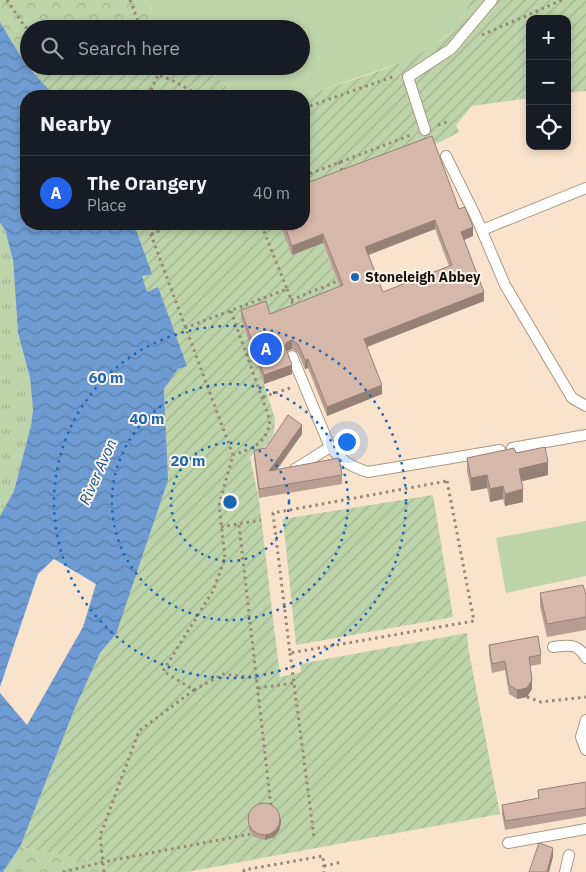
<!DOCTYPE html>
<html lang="en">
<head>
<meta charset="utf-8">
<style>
  :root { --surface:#171b24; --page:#20242c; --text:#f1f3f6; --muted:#9ea1a6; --line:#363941; --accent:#2563eb }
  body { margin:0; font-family:"IBM Plex Sans",sans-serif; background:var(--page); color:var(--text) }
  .controls { position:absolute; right:15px; top:15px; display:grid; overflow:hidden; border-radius:10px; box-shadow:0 2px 8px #0003 }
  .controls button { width:45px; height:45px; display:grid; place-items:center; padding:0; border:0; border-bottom:1px solid var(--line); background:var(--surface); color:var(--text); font:25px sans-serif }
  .you { position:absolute; left:346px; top:441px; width:18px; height:18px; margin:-12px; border:4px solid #fff; border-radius:50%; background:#1a73e8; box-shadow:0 0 0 8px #1a73e833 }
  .badge { display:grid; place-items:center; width:32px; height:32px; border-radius:50%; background:var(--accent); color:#fff; font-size:16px; font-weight:700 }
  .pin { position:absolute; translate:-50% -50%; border:2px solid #fff; box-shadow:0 1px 5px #0006 }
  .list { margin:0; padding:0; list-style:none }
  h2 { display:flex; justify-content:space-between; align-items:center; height:65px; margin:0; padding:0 20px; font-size:21px }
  h2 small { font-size:16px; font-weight:400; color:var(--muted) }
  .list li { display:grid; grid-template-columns:32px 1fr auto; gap:15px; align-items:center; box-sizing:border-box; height:75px; padding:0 20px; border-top:1px solid var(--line) }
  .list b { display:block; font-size:19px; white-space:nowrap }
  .list p { margin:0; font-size:16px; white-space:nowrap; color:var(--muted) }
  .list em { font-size:16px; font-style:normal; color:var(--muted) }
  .icon { flex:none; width:28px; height:28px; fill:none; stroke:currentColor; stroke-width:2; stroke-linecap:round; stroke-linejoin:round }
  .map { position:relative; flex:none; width:586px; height:872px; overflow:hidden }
  .search { position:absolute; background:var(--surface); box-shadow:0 2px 8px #0003; left:20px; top:20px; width:290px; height:55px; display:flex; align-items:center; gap:12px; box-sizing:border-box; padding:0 18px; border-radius:28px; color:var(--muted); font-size:19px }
  .panel { position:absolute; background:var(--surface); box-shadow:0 2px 8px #0003; left:20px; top:90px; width:290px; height:140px; border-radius:20px }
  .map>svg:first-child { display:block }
  .grass { fill:url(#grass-tufts) }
  .forest { fill:url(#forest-crowns) }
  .garden { fill:url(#garden-furrows) }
  .pitch { fill:#bdd3aa }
  .water { fill:url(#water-waves) }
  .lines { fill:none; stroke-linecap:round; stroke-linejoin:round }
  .service-casing { stroke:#ac9781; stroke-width:12 }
  .path { stroke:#968676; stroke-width:3; stroke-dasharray:2.5 4; stroke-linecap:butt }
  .service { stroke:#fff; stroke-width:10 }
  .wall { fill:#b89e92; fill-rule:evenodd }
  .shaded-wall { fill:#968177 }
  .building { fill:#d6b8aa; stroke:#968177; fill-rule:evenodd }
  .ring { fill:none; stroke:#1a66b5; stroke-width:2.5; stroke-dasharray:2.5 5 }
  .poi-dot { fill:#1a66b5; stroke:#fcf3ea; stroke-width:2 }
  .labels { text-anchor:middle; stroke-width:4; stroke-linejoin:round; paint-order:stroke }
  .poi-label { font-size:14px; font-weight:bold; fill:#181008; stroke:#fcf3ea; text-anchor:start }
  .water-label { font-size:15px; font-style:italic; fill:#0d4f91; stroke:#fcf3ea }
  .centre { fill:#1a66b5; stroke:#fcf3ea; stroke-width:2.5 }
  .ring-label { font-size:15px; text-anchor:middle; font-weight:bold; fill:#1a66b5; stroke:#fcf3ea; stroke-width:4; stroke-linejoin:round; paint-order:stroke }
</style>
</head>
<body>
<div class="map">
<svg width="586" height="872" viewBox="0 0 586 872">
  <defs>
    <pattern id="grass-tufts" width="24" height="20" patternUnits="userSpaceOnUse" patternTransform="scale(1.25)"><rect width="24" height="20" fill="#bdd3aa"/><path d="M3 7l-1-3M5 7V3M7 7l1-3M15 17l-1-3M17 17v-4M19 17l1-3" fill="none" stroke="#a2b491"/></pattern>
    <pattern id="forest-crowns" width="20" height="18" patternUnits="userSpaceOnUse" patternTransform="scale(1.25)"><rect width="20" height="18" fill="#bdd3aa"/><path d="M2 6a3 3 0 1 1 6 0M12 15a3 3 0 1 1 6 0" fill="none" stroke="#a2b491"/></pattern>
    <pattern id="garden-furrows" width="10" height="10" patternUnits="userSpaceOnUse" patternTransform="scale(1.25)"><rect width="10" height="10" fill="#bdd3aa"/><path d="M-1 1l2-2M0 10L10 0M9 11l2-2" fill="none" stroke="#a2b491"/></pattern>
    <pattern id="water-waves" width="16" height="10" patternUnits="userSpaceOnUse" patternTransform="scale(1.25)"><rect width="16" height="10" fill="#6e9cd2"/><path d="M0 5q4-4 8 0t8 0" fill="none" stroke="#597ea8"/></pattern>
  </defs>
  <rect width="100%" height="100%" fill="#fae3cc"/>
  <path class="grass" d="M0,223L5,230L13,260L18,333L30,378L33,409L31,425L14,491L0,516Z"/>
  <path class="forest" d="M0,0H146L159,24L147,29H29V65H26L0,22Z
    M20,847L86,860L118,872H3Z"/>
  <path class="garden" d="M471,0H586V91L567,93V19H530V98L472,106L456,125L459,132L432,146L304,193V96C346,81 427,61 456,27C462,20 466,8 471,0Z
    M26,65L205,66L236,96H55Z
    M134,224H280L323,243L343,295L270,323L241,320L264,384L275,419L274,434L268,444L250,457L259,500L280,677L301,672L300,664L467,633L468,647L500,814L187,872H118L86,860L20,847L75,708L100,653L116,634L165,408L164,389L178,369L186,366L158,288L147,292L141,276L151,273Z
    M433,495L453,617L296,645L283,519Z"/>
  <path class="pitch" d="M146,0H471L457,27L435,45L408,60L304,96H236L205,66H301V29H164L159,24Z
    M586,521V576L506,593L496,538Z"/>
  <path class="water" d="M0,22L26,65L55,96H26V224H134L152,274L142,276L147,292L158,287L187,366L178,369L164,389L168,480L116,634L100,653L75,708L20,847L3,872H0V693L27,725L83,627L96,584L54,559L38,574L0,687V516L14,491L31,425L33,409L30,378L18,333L13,260L5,230L0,223Z"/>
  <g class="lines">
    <defs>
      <path id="service" d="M425,130L408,77L451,49L492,0
        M446,156L476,217L505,285L572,398L586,406
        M482,230L586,188
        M292,356L330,447C341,460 351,467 368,472L500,450
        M512,448L586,435
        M295,469L330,447
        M553,647C568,645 578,643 586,658
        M586,720L581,737L586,750
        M508,843L586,829
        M565,872L569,855"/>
    </defs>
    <use href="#service" class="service-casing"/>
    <path class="path" d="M7,0L25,27L30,29
      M130,0L141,29
      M482,35L562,0
      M136,66C156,74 181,82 198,96
      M148,96L158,75L155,66
      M304,108L395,76
      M438,125L449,121
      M339,162L343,173
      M304,176L411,135
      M151,234L177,224
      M287,289L294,307
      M291,300L338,281
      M231,311L270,420C267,444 253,448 233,455
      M185,328L287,289L261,224
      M263,397L290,388
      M447,481L474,621L290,653L273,513Z
      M239,525L271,807
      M221,527L261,520
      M290,653L314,837
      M258,688L294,683
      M194,690L223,674L257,678
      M527,697L541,702L586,697
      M324,866L342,862
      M63,872L103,862L256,833
      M104,872L100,836L139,731L194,690L163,671L213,591L225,558L219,505L233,455L147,224
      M244,872V870L323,856L324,872"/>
    <use href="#service" class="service"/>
  </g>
  <path class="wall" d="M459,209L473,236L464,240L484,301L367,347L382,394L327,416L308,368L305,369L298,353L292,349L287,351L292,374L264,384L241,319V310L270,314L340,287L323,243L292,255L280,224H304ZM435,229L449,266L383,292L369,255Z
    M302,434L277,470L342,475V484L259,498L254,458V450L266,448Z
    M516,453L548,475L521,481L523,502L505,506L503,499L490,502L487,488L471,491L467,471V458Z
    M540,593L586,595V630L547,637L540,606Z
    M489,645L541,655V664L530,666L532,689L527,697L517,699L509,694L505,670L492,673L489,654Z
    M586,782V816L505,830L502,814V805L538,799V790Z
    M248,815L281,823L279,831L274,837L265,840L254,837L249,830Z"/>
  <path class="shaded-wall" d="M435,220V229L365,256V247Z
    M473,227V236L461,241V232Z
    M323,234V243L292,255V246Z
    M484,292V301L364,348V339Z
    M292,340V349L287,351L285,346L287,342Z
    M308,359V368L305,369V360Z
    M292,365V374L264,384V375Z
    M382,385V394L327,416V407Z
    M302,425V434L269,480V471Z
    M548,462V475L519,482V469Z
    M487,475V488L471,491V478Z
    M503,486V499L490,502V489Z
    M523,489V502L505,506V494Z
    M532,680V689L527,697L517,699V690Z
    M281,819V823L279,831L274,837L265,840V836Z
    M553,848V857L549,872H547Z"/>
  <path class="building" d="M432,136L459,209L465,207L473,227L461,232L484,292L364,339L382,385L327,407L308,359L305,360L298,344L292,340L287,342L285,346L292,365L264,375L241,310L266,301L270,314L343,285L323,234L292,246L284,224H304V184ZM435,220L452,265L383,292L365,247Z
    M288,415L302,425L269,471L339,458L342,475L259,489L254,450L266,448Z
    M545,447L548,462L519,469L523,489L505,494L503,486L490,489L487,475L471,478L467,458L514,448L516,453Z
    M583,585L586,595V617L547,624L540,593Z
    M538,636L541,655L529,657L532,680L527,688L517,690L509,685L505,661L492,664L489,645Z
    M586,782V808L505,821L502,805L539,798L538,790Z
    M248 819a16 16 0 1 1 32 0a16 16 0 1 1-32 0Z
    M539,843L553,848L547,872H529Z"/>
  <g class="ring">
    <circle cx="230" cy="502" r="59"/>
    <circle cx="230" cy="502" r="118"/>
    <circle cx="230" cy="502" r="176"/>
  </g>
  <circle class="poi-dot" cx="355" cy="277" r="5"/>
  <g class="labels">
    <g class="poi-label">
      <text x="365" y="282">Stoneleigh Abbey</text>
    </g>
    <g class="water-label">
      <text transform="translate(98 472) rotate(-66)" y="5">River Avon</text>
    </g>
  </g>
  <circle cx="230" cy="502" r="8" class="centre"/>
  <g class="ring-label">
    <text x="106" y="383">60 m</text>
    <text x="147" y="424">40 m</text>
    <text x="188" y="466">20 m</text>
  </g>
</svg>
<div class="controls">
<button>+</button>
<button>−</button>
<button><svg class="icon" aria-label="locate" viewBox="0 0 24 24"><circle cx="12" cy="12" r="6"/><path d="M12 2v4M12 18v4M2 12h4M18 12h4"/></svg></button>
</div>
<div class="you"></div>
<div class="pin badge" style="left:266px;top:349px">A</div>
<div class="search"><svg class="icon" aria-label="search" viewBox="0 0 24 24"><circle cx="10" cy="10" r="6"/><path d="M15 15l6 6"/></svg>Search here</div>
<section class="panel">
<h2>Nearby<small></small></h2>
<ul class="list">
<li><span class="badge">A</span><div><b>The Orangery</b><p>Place</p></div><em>40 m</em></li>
</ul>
</section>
</div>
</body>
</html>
